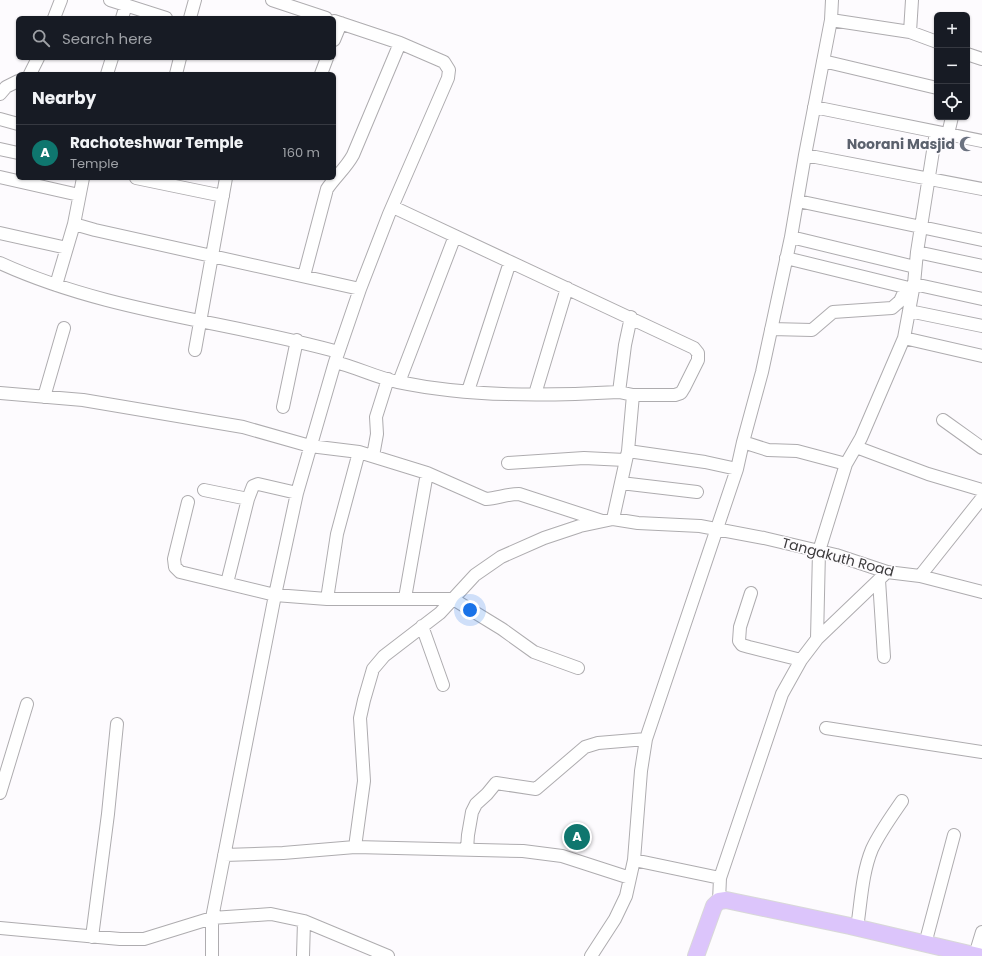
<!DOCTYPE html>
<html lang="en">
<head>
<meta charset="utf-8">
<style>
  :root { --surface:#171b24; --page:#242831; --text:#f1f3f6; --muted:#9ea1a6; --line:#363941; --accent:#0f766e }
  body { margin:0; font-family:Poppins,sans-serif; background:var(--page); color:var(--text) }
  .controls { position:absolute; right:12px; top:12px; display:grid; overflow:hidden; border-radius:6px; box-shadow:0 1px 3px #0004 }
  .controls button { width:36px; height:36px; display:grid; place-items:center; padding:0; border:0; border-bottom:1px solid var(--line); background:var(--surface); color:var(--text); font:20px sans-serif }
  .you { position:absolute; left:470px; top:610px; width:14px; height:14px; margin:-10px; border:3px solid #fff; border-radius:50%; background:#1a73e8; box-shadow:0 0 0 6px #1a73e833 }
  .badge { display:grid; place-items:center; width:26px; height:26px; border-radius:50%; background:var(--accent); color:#fff; font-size:13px; font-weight:700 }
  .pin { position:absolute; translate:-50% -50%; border:2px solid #fff; box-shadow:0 1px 4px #0006 }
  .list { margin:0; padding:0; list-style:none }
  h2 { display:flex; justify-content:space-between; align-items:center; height:52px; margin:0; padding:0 16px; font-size:17px }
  h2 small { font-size:13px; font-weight:400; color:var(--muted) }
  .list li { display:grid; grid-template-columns:26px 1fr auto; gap:12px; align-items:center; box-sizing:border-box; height:56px; padding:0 16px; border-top:1px solid var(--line) }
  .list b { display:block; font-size:15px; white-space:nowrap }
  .list p { margin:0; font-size:13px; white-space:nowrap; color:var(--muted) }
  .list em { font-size:13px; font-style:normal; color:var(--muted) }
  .icon { flex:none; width:22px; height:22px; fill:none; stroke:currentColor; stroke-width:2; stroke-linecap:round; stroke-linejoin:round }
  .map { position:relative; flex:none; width:982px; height:956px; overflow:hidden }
  .search { position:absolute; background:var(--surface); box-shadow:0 1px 3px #0004; left:16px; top:16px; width:320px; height:44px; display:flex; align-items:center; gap:10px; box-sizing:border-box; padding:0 14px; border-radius:6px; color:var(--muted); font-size:15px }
  .panel { position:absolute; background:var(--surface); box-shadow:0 1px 3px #0004; left:16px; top:72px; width:320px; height:108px; border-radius:6px }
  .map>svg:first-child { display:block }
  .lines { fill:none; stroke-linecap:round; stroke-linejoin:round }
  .minor-casing { stroke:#aeacaf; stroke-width:14 }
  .major-casing { stroke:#d8d8d8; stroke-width:18 }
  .minor { stroke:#fff; stroke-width:12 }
  .major { stroke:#dcc5fb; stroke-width:16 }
  .labels { text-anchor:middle; stroke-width:3; stroke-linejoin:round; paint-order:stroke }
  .worship-label { font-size:14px; font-weight:bold; fill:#5b616d; stroke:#fdfbfe; text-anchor:end }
  .street-label { font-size:14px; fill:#3d3c3d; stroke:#fdfbfe }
</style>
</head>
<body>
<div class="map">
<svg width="982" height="956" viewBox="0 0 982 956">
  <rect width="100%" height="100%" fill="#fdfbfe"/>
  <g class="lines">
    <defs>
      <path id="minor" d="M110,0L166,18
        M272,0L326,18
        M54,18L61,0
        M122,18L126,5
        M190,18L195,0
        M831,20L910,32L937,42
        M334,21L400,43L444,62L449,70L448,78L389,214L360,289L335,362L297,493L275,595L327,599H453L502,629L534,652L578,668
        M910,32L912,0
        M334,40L341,23
        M967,54L982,59
        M823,61L937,88
        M30,74L38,58
        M107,74L112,58
        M176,74L180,58
        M321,74L327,58
        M0,94L6,87L18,81
        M814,107L982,141
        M0,119L18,124
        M948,134L952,117
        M0,149L18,153
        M805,155L982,189
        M0,177L79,195
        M136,178L223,196
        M798,201L982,240
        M74,224L95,230L360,289
        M0,233L67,248
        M791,237L915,267
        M917,252L982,266
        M786,258L913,289
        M0,263C107,312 226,321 338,352
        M304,276L327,189C335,177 346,168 353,155L400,43
        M914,284L982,299
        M56,285L74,224L83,178
        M909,311L982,326
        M771,329L812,330L833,312L892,308L900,301L906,288
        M904,338L982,356
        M195,350L226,178
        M335,362C356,367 377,378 398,382C470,397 546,396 619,392L633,395H675L681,393L684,388L698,360V353L694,348L393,207
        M399,382L455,236
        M468,391L510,262
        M619,392L625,345L631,317
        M0,393L83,400L243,427L310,446L359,452L427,473L486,499C498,498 507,494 519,494L602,521
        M535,394L567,288
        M44,397L64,328
        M283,407L297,340
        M943,420L982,448
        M743,442L768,450L797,451L846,464
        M856,447L928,474L982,490
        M628,451L705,462L737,469
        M373,456L377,434L376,417L388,379
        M508,463L584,458L625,460
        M621,483L697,492
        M204,490L248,499L253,486L258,484L297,493
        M188,502L174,559L175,567L180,572L275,595L212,918V956
        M613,519L628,451L633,395
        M920,576L982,498
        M879,580L884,657
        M227,583L248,499
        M751,593L740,627L739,641L742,645L749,647L801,660
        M405,598L427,473
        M327,599L337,534L359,452
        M422,626L443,685
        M817,639L819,551L846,464L861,438L904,338L914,284L917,252L936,132
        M826,728L982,752
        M0,793L27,704
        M355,847L364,781L360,718L364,700L373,669L384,656L440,613L475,575L501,557L544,538L580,526L613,519L638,523L700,526L764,538L836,555L887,572L920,576L982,592
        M467,849L468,835L472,812L476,804L487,794L496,783L536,789L585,747L598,743L646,739
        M224,855L283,853L355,847L523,851L562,856L630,878
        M634,860L720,878
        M719,901L720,878L782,694L801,660L817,639L887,572
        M0,928L120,939H144L212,918L271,914L304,921L388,956
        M857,928C861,902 862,873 872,849C880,832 891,817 902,801
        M92,937L108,814L117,724
        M925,944L954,835
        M975,955L982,932
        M303,956L304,921
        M591,956L615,919L626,896L634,860L641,771L646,739L737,469L743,442L762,372L791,237L805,155L831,20L832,0"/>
      <path id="major" d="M696,956L714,906L719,901L726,900L850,926L978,956"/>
    </defs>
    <use href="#minor" class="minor-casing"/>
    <use href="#major" class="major-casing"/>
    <use href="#minor" class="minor"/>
    <use href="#major" class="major"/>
  </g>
  <defs>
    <symbol id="mosque-bare" viewBox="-9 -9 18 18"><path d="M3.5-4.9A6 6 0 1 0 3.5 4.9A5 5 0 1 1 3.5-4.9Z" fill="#6b7280" stroke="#fdfbfe" stroke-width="2.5" paint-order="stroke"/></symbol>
  </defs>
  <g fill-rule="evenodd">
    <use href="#mosque-bare" x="956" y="133" width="22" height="22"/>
  </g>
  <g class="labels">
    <g class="worship-label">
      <text x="955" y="149">Noorani Masjid</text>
    </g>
    <g class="street-label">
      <text transform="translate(838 557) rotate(15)" y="5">Tangakuth Road</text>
    </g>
  </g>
</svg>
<div class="controls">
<button>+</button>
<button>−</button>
<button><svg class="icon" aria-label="locate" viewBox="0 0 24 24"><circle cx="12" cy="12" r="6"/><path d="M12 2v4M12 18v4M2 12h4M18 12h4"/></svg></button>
</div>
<div class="you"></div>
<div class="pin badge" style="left:577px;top:837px">A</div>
<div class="search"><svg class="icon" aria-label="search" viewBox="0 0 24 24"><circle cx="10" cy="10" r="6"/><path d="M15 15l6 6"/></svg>Search here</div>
<section class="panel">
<h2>Nearby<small></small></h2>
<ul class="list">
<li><span class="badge">A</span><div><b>Rachoteshwar Temple</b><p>Temple</p></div><em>160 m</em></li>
</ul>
</section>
</div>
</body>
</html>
